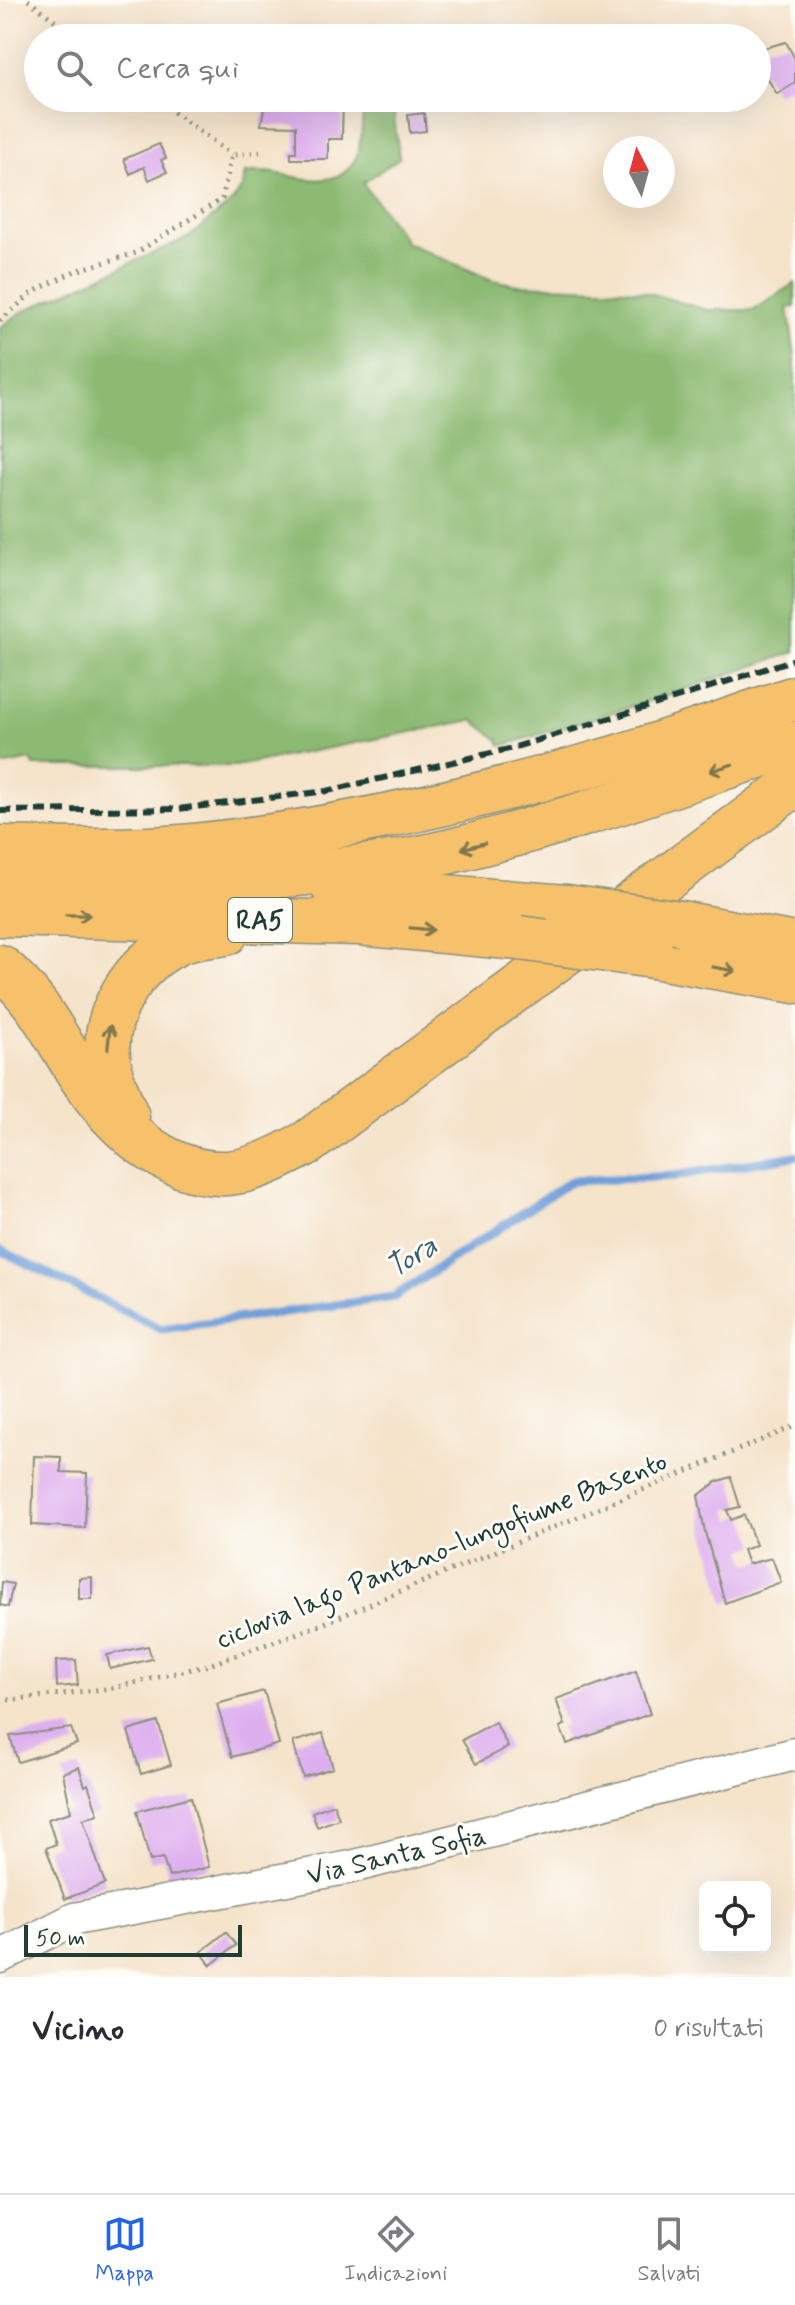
<!DOCTYPE html>
<html lang="it">
<head>
<meta charset="utf-8">
<style>
  :root { --surface:#fff; --page:#f7f7f7; --text:#2b2b33; --muted:#7c7c81; --line:#e1e1e2; --accent:#2563eb }
  body { margin:0; font-family:Mynerve,sans-serif; background:var(--page); color:var(--text) }
  .controls { position:absolute; right:24px; bottom:24px; display:grid; overflow:hidden; border-radius:12px; box-shadow:0 8px 32px #0002 }
  .controls button { width:72px; height:72px; display:grid; place-items:center; padding:0; border:0; border-bottom:2px solid var(--line); background:var(--surface); color:var(--text); font:40px sans-serif }
  .compass { position:absolute; left:603px; top:136px; width:72px; height:72px; border-radius:50%; background:var(--surface); box-shadow:0 8px 32px #0002; rotate:354deg }
  .scale { position:absolute; left:24px; bottom:20px; width:218px; box-sizing:border-box; padding-left:8px; border:4px solid #1f3d34; border-top:0; font-size:22px; line-height:28px; white-space:nowrap; color:#1f3d34; -webkit-text-stroke:6px #fdfcf7; paint-order:stroke }
  .list { margin:0; padding:0; list-style:none }
  h2 { display:flex; justify-content:space-between; align-items:center; height:104px; margin:0; padding:0 32px; font-size:34px }
  h2 small { font-size:26px; font-weight:400; color:var(--muted) }
  .icon { flex:none; width:44px; height:44px; fill:none; stroke:currentColor; stroke-width:2; stroke-linecap:round; stroke-linejoin:round }
  .map { position:relative; flex:none; width:795px; height:1977px; overflow:hidden }
  .search { position:absolute; background:var(--surface); box-shadow:0 8px 32px #0002; left:24px; right:24px; top:24px; height:88px; display:flex; align-items:center; gap:20px; box-sizing:border-box; padding:0 28px; border-radius:44px; color:var(--muted); font-size:30px }
  .sheet { height:216px; background:var(--surface) }
  nav { display:flex; justify-content:space-around; align-items:center; box-sizing:border-box; height:112px; border-top:2px solid var(--line); background:var(--surface); font-size:22px; color:var(--muted) }
  nav a { display:grid; justify-items:center; gap:4px }
  nav .on { color:var(--accent) }
  .map>svg:first-child { display:block }
  .forest { fill:#8cba72; stroke:#567c53; stroke-width:2 }
  .lines { fill:none; stroke-linecap:round; stroke-linejoin:round }
  .stream { stroke:#709fd9; stroke-width:9 }
  .building { fill:#deafef }
  .minor-casing { stroke:#8a907f; stroke-width:35 }
  .primary-casing { stroke:#8a907f; stroke-width:47 }
  .motorway-casing { stroke:#8a907f; stroke-width:47 }
  .path { stroke:#8a907f; stroke-width:5; stroke-dasharray:2 6; stroke-linecap:butt }
  .minor { stroke:#fff; stroke-width:32 }
  .primary { stroke:#f6c16b; stroke-width:44 }
  .motorway { stroke:#f6c16b; stroke-width:44 }
  .rail { stroke:#1f3d34; stroke-width:6; stroke-dasharray:12 6; stroke-linecap:butt }
  .motorway-bridge-casing { stroke:#8a907f; stroke-width:47; stroke-linecap:butt }
  .motorway-bridge { stroke:#f6c16b; stroke-width:44 }
  .oneway { stroke:#80784d }
  .labels { text-anchor:middle; stroke-width:6; stroke-linejoin:round; paint-order:stroke }
  .shield { fill:#fdfcf7; stroke:#62766e; stroke-width:2 }
  .shield-label { font-size:26px; font-weight:bold; fill:#1f3d34 }
  .street-label { font-size:28px; fill:#1f3d34; stroke:#fdfcf7 }
  .water-label { font-size:30px; font-style:italic; fill:#3b5f6e; stroke:#fdfcf7 }
</style>
</head>
<body>
<div class="map">
<svg width="795" height="1977" viewBox="0 0 795 1977">
  <rect width="100%" height="100%" fill="#fdfcf7"/>
  <filter id="ink" filterUnits="userSpaceOnUse"><feTurbulence type="fractalNoise" baseFrequency=".0125" numOctaves="2"/><feDisplacementMap in="SourceGraphic" scale="16" xChannelSelector="R" yChannelSelector="G"/><feConvolveMatrix kernelMatrix="1 2 1 2 8 2 1 2 1" color-interpolation-filters="sRGB"/></filter>
  <filter id="wash" filterUnits="userSpaceOnUse"><feTurbulence type="fractalNoise" baseFrequency=".006" numOctaves="4" result="noise"/><feDisplacementMap in="SourceGraphic" scale="32" xChannelSelector="R" yChannelSelector="G"/><feGaussianBlur stdDeviation="1.8" result="paint"/><feColorMatrix in="noise" values="0 0 0 0 0 0 0 0 0 0 0 0 0 0 0 0 0 1.4 0 .05"/><feComposite in="paint" operator="in"/></filter>
  <g filter="url(#wash)">
    <rect width="100%" height="100%" fill="#f5e3ca"/>
    <path class="forest" d="M363,98H392L399,158L363,183L407,243L492,280L518,285L626,289L649,293L707,310H754L795,283V307L788,308L795,358V652L659,698L501,746L499,740L473,720L236,766H34L31,760L0,766V327L22,312L189,237L233,201L242,187L245,173C265,170 280,174 300,178C363,189 362,145 363,98Z"/>
    <g class="lines">
      <path class="stream" d="M0,1250L161,1329L394,1297L571,1181L674,1176L795,1156"/>
    </g>
    <g id="blocks">
      <path class="building" d="M786,42L795,59V83L777,94L764,73L757,75V50Z
        M266,98H343L342,139H328V159H291V152H296V126L261,125Z
        M424,113L426,131L410,133L408,115Z
        M159,144L166,158L161,160L167,172L149,180L144,167L130,174L124,159Z
        M34,1456L61,1457V1472L87,1473L85,1528L32,1525Z
        M731,1477L740,1507L727,1510L731,1520L744,1515L756,1545L743,1550L748,1564L772,1558L781,1582L725,1603L705,1532L698,1496L716,1482Z
        M92,1577V1599H79V1578Z
        M2,1582L13,1584L8,1607L0,1605Z
        M148,1646L152,1659L110,1669L107,1655Z
        M76,1660L78,1685L57,1687L56,1661Z
        M636,1671L650,1714L567,1744L560,1727L565,1725L556,1699Z
        M264,1691L279,1744L232,1757L217,1704Z
        M158,1722L171,1765L141,1774L128,1731Z
        M495,1722L508,1747L476,1764L462,1740Z
        M71,1728L77,1744L18,1762L10,1736Z
        M323,1733L333,1768L303,1777L293,1742Z
        M79,1767L85,1786L88,1784L98,1814L83,1819L105,1884L65,1899L46,1848L56,1844L48,1819L71,1812L63,1773Z
        M191,1797L209,1867L169,1877L163,1858L150,1861L137,1811Z
        M334,1804L339,1819L317,1827L312,1812Z
        M226,1932L236,1945L211,1965L201,1952Z"/>
    </g>
  </g>
  <g filter="url(#ink)">
    <use href="#blocks" fill-opacity="0" stroke="#8a907f" stroke-width="2"/>
    <g class="lines">
      <defs>
        <path id="minor" d="M0,1957L74,1919L351,1867L795,1754"/>
        <path id="primary" d="M0,848C64,850 130,852 194,846C328,832 458,803 587,766C657,747 726,721 795,698"/>
        <path id="motorway" d="M0,880L230,883
          M202,882C285,874 370,871 451,851C568,823 681,781 795,744
          M334,888L566,907
          M0,914L359,923L519,938
          M681,923L795,945
          M653,956L795,981
          M0,967C37,997 55,1036 80,1075C112,1124 165,1176 227,1173C255,1171 282,1156 307,1143L795,784
          M127,1117C120,1100 112,1083 109,1065C100,1015 133,964 177,943C191,936 211,936 226,933"/>
      </defs>
      <use href="#minor" class="minor-casing"/>
      <use href="#primary" class="primary-casing"/>
      <use href="#motorway" class="motorway-casing"/>
      <path class="path" d="M28,0L77,38
        M154,98L232,155
        M0,321L33,292L75,271L136,253L222,199L232,155L260,152
        M0,1701L113,1688L209,1665L320,1625L795,1426"/>
      <use href="#minor" class="minor"/>
      <use href="#primary" class="primary"/>
      <use href="#motorway" class="motorway"/>
      <path class="rail" d="M0,811L178,809L327,791L509,749L683,696L795,659"/>
      <defs>
        <path id="motorway-bridge" d="M566,907L681,923
          M519,938L653,956"/>
      </defs>
      <use href="#motorway-bridge" class="motorway-bridge-casing"/>
      <use href="#motorway-bridge" class="motorway-bridge"/>
    </g>
    <defs><path id="oneway-shaft" d="M-6 0H5M1.5-3L5.5 0L1.5 3" fill="none" stroke-width="1.6" stroke-linecap="round" stroke-linejoin="round" transform="scale(2)"/></defs>
    <g class="oneway">
      <use href="#oneway-shaft" transform="translate(721 768) rotate(162)"/>
      <use href="#oneway-shaft" transform="translate(473 846) rotate(165)"/>
      <use href="#oneway-shaft" transform="translate(78 915) rotate(1)"/>
      <use href="#oneway-shaft" transform="translate(422 929) rotate(5)"/>
      <use href="#oneway-shaft" transform="translate(724 969) rotate(10)"/>
      <use href="#oneway-shaft" transform="translate(109 1037) rotate(-84)"/>
    </g>
  </g>
  <g class="labels">
    <rect class="shield" x="228" y="898" width="64" height="44" rx="6"/>
    <g class="shield-label">
      <text x="260" y="929">RA5</text>
    </g>
    <g class="street-label">
      <text transform="translate(441 1549) rotate(-22)" y="10">ciclovia lago Pantano-lungofiume Basento</text>
      <text transform="translate(396 1854) rotate(-13)" y="10">Via Santa Sofia</text>
    </g>
    <g class="water-label">
      <text transform="translate(411 1256) rotate(-31)" y="10">Tora</text>
    </g>
  </g>
</svg>
<div class="controls">
<button><svg class="icon" aria-label="locate" viewBox="0 0 24 24"><circle cx="12" cy="12" r="6"/><path d="M12 2v4M12 18v4M2 12h4M18 12h4"/></svg></button>
</div>
<svg class="compass" viewBox="-18 -18 36 36"><path d="M0-13l5 13h-10z" fill="#e53935"/><path d="M0 13l5-13h-10z" fill="#7c7c81"/></svg>
<div class="scale">50 m</div>
<div class="search"><svg class="icon" aria-label="search" viewBox="0 0 24 24"><circle cx="10" cy="10" r="6"/><path d="M15 15l6 6"/></svg>Cerca qui</div>
</div>
<section class="sheet">
<h2>Vicino<small>0 risultati</small></h2>
<ul class="list">
</ul>
</section>
<nav>
<a class="on"><svg class="icon" aria-label="map" viewBox="0 0 24 24"><path d="M3 6l6-2 6 2 6-2v14l-6 2-6-2-6 2zM9 4v14M15 6v14"/></svg>Mappa</a>
<a><svg class="icon" aria-label="directions" viewBox="0 0 24 24"><path d="M12 3l9 9-9 9-9-9zM9 14v-3h6M13 9l2 2-2 2"/></svg>Indicazioni</a>
<a><svg class="icon" aria-label="saved" viewBox="0 0 24 24"><path d="M7 4h10v16l-5-4-5 4z"/></svg>Salvati</a>
</nav>
</body>
</html>
